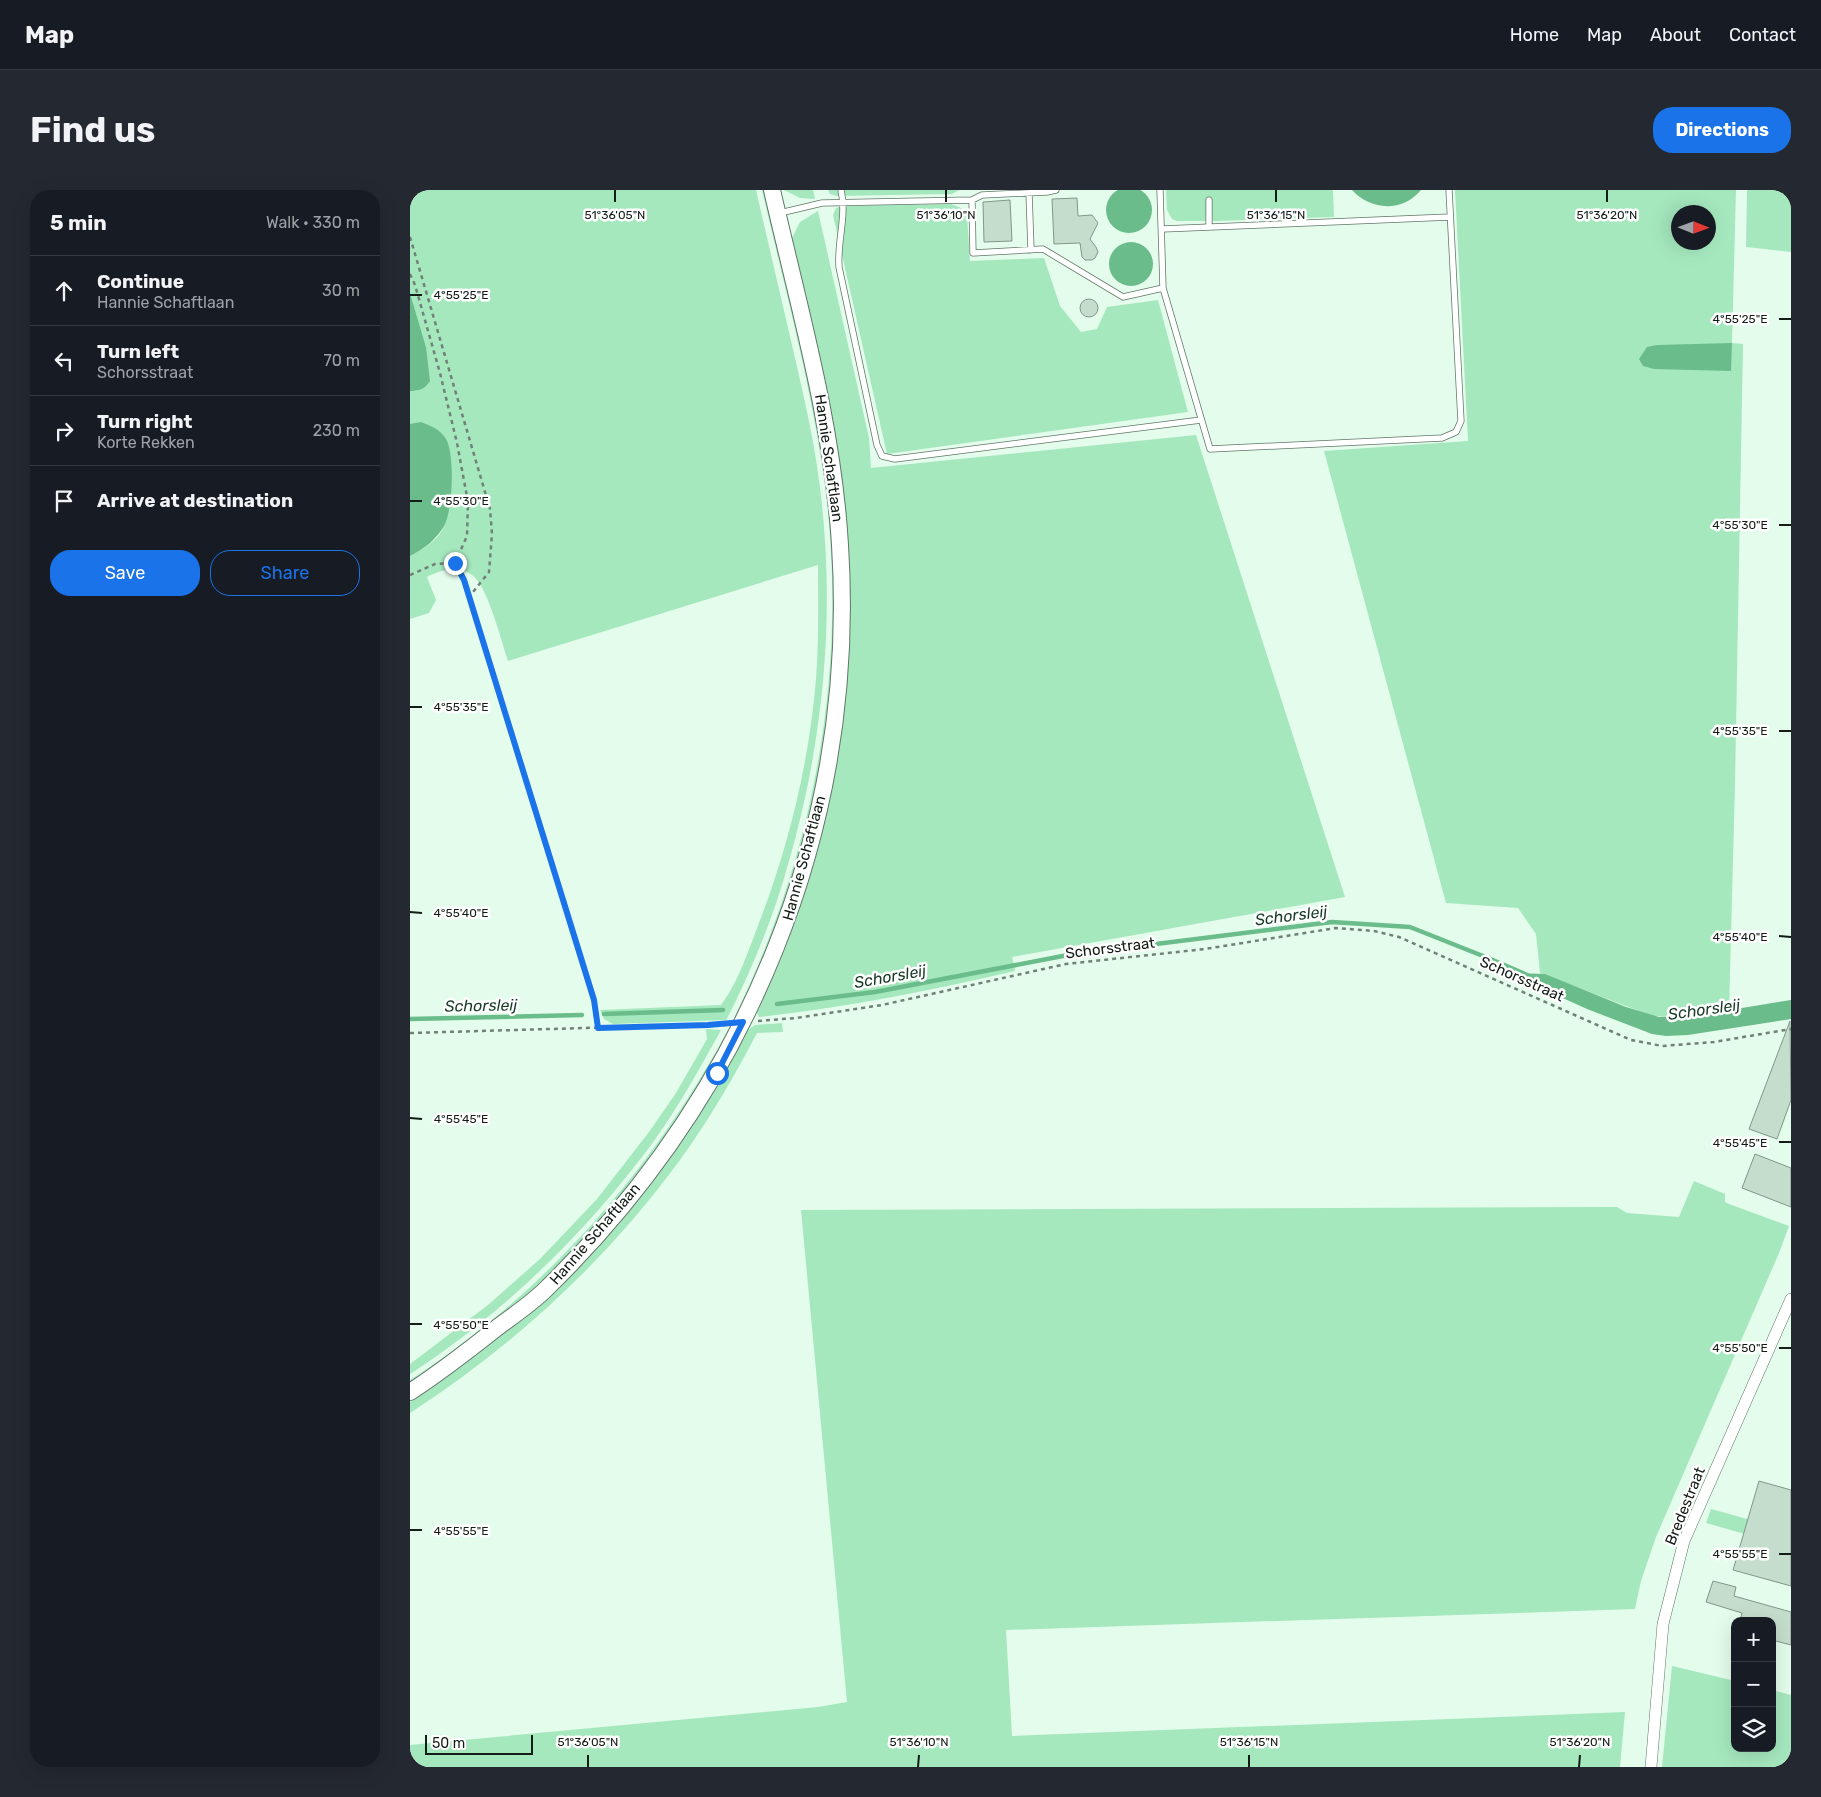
<!DOCTYPE html>
<html lang="en">
<head>
<meta charset="utf-8">
<style>
  :root { --surface:#171b24; --page:#242831; --text:#f1f3f6; --muted:#9ea1a6; --line:#363941; --accent:#1a73e8 }
  body { margin:0; font-family:Rubik,sans-serif; background:var(--page); color:var(--text) }
  .controls { position:absolute; right:15px; bottom:15px; display:grid; overflow:hidden; border-radius:10px; box-shadow:0 5px 20px #0002 }
  .controls button { width:45px; height:45px; display:grid; place-items:center; padding:0; border:0; border-bottom:1px solid var(--line); background:var(--surface); color:var(--text); font:25px sans-serif }
  .compass { position:absolute; left:1261px; top:15px; width:45px; height:45px; border-radius:50%; background:var(--surface); box-shadow:0 5px 20px #0002; rotate:91deg }
  .scale { position:absolute; left:15px; bottom:12px; width:108px; box-sizing:border-box; padding-left:5px; border:2px solid #131c16; border-top:0; font-size:14px; line-height:18px; white-space:nowrap; color:#131c16; -webkit-text-stroke:4px #fff; paint-order:stroke }
  .stop { position:absolute; width:15px; height:15px; margin:-11px; border:4px solid #1a73e8; border-radius:50%; background:#fff }
  .stop.end { background:#1a73e8; border-color:#fff; box-shadow:0 1px 5px #0008 }
  .list { margin:0; padding:0; list-style:none }
  h2 { display:flex; justify-content:space-between; align-items:center; height:65px; margin:0; padding:0 20px; font-size:21px }
  h2 small { font-size:16px; font-weight:400; color:var(--muted) }
  .list li { display:grid; grid-template-columns:32px 1fr auto; gap:15px; align-items:center; box-sizing:border-box; height:70px; padding:0 20px; border-top:1px solid var(--line) }
  .list b { display:block; font-size:19px; white-space:nowrap }
  .list p { margin:0; font-size:16px; white-space:nowrap; color:var(--muted) }
  .list em { font-size:16px; font-style:normal; color:var(--muted) }
  .actions { display:flex; gap:10px; padding:15px 20px }
  .actions a { flex:1; padding:11px 0; border:1px solid var(--accent); border-radius:20px; text-align:center; font-size:18px; color:var(--accent) }
  .actions .main { background:var(--accent); color:#fff }
  .icon { flex:none; width:28px; height:28px; fill:none; stroke:currentColor; stroke-width:2; stroke-linecap:round; stroke-linejoin:round }
  .map { position:relative; flex:none; width:1381px; height:1577px; overflow:hidden; border-radius:20px }
  header { display:flex; align-items:center; gap:30px; box-sizing:border-box; height:70px; padding:0 25px; background:var(--surface); border-bottom:1px solid var(--line) }
  header strong { font-size:24px }
  nav { display:flex; gap:28px; margin-inline-start:auto; font-size:18px }
  .intro { display:flex; align-items:center; justify-content:space-between; box-sizing:border-box; height:120px; padding:0 30px }
  h1 { margin:0; font-size:35px }
  .button { padding:12px 22px; border-radius:20px; background:var(--accent); color:#fff; font-size:18px; font-weight:700 }
  main { display:flex; gap:30px; padding:0 30px }
  aside { flex:1; background:var(--surface); border-radius:20px; box-shadow:0 5px 20px #0002 }
  .map>svg:first-child { display:block }
  .green { fill:#a5e8be; fill-rule:evenodd }
  .water { fill:#6abc8a }
  .lines { fill:none; stroke-linecap:round; stroke-linejoin:round }
  .stream { stroke:#6abc8a; stroke-width:4.5 }
  .building { fill:#c5ddcd; stroke:#809787 }
  .service-casing { stroke:#617668; stroke-width:7 }
  .minor-casing { stroke:#617668; stroke-width:12 }
  .secondary-casing { stroke:#617668; stroke-width:18 }
  .path { stroke:#718177; stroke-width:2.5; stroke-dasharray:4 4; stroke-linecap:butt }
  .service { stroke:#fff; stroke-width:5.5 }
  .minor { stroke:#fff; stroke-width:11 }
  .secondary { stroke:#fff; stroke-width:16 }
  .route { stroke:#1a73e8; stroke-width:6 }
  .ticks { fill:none; stroke:#131c16; stroke-width:2 }
  .labels { text-anchor:middle; stroke-width:5; stroke-linejoin:round; paint-order:stroke }
  .street-label { font-size:15px; fill:#131c16; stroke:#fff }
  .water-label { font-size:16px; font-style:italic; fill:#173b26; stroke:#fff }
  .ticks-label { font-size:12px; text-anchor:middle; fill:#131c16; stroke:#fff; stroke-width:5; stroke-linejoin:round; paint-order:stroke }
</style>
</head>
<body>
<header>
<strong>Map</strong>
<nav><a>Home</a><a>Map</a><a>About</a><a>Contact</a></nav>
</header>
<div class="intro"><h1>Find us</h1><a class="button">Directions</a></div>
<main>
<aside>
<h2>5 min<small>Walk · 330 m</small></h2>
<ul class="list">
<li><svg class="icon" aria-label="ahead" viewBox="0 0 24 24"><path d="M12 20V5M6 11l6-6 6 6"/></svg><div><b>Continue</b><p>Hannie Schaftlaan</p></div><em>30 m</em></li>
<li><svg class="icon" aria-label="left" viewBox="0 0 24 24"><path d="M17 20v-9H6M10 6l-5 5 5 5"/></svg><div><b>Turn left</b><p>Schorsstraat</p></div><em>70 m</em></li>
<li><svg class="icon" aria-label="right" viewBox="0 0 24 24"><path d="M7 20v-9h11M14 6l5 5-5 5"/></svg><div><b>Turn right</b><p>Korte Rekken</p></div><em>230 m</em></li>
<li><svg class="icon" aria-label="arrive" viewBox="0 0 24 24"><path d="M6 21V4h12l-3 4 3 4H6"/></svg><div><b>Arrive at destination</b></div></li>
</ul>
<div class="actions"><a class="main">Save</a><a>Share</a></div>
</aside>
<div class="map">
<svg width="1381" height="1577" viewBox="0 0 1381 1577">
  <rect width="100%" height="100%" fill="#e4fcec"/>
  <path class="green" d="M0,0H346C358,52 370,103 382,155C391,195 401,235 407,276C427,408 416,543 379,671C368,711 354,749 337,787C330,802 324,816 316,830L203,834L194,829L190,820L311,815C328,793 339,759 349,733C379,655 399,573 406,489C409,451 408,413 408,375L98,471C92,453 77,394 62,385C48,375 31,380 17,387L26,410L19,423L0,429V366C13,359 30,350 34,335C37,328 36,319 37,311C39,290 44,269 36,249L0,234V201H7L16,157L0,103Z
    M352,0H356L405,214L417,275L427,425L410,587L374,722L328,828L325,826C408,656 441,462 412,275C398,183 373,91 352,0Z
    M374,0H403L405,9L390,8Z
    M418,0H549L542,4L427,6L420,4Z
    M756,0H923L924,27L807,31H767L762,29L757,20Z
    M1045,0H1326L1322,153L1333,154L1325,594L1319,820L1273,827L1242,826L1130,783L1126,744L1108,718L1036,713L914,261L1058,251ZM1268,22H1298V52H1268Z
    M1337,0H1381V62L1336,57Z
    M541,14L551,18L557,25L560,71L634,68L650,116L671,142L687,139L697,117L748,110L778,222L477,264L423,25L426,18L432,16Z
    M408,21L459,248L461,278L786,245L935,707L602,767L605,781C522,800 443,816 358,826L349,827L346,821L386,726L412,640L428,560L437,492L438,458V361L381,50L390,32Z
    M372,833L373,842L347,843C324,887 299,930 270,970C196,1071 105,1155 0,1223V1212C142,1120 261,994 336,841L345,835Z
    M296,839L311,840C290,878 269,916 244,951C177,1042 95,1122 0,1184V1174L78,1115L130,1069L187,1009L239,942L266,903L297,849Z
    M318,840L321,842L281,911L193,1029L133,1092L105,1116L0,1195V1190C135,1103 242,981 318,840Z
    M1284,991L1315,1004V1012L1319,1014L1379,1036L1369,1063L1246,1347L1231,1391L1225,1419L596,1440L602,1546L1215,1522L1210,1577H0V1555L408,1517L437,1512L391,1020L1207,1017L1217,1023L1269,1027Z
    M1301,1319L1381,1341V1357L1296,1333Z
    M1262,1476L1325,1491V1558H1362V1500L1381,1505V1577H1252Z"/>
  <path class="water" d="M696 20a23 23 0 1 1 46 0a23 23 0 1 1-46 0Z
    M942,0H1011C993,22 961,21 942,0Z
    M699 74a22 22 0 1 1 44 0a22 22 0 1 1-44 0Z
    M0,103L16,157L20,191C15,199 9,201 0,201Z
    M1322,153L1321,181L1244,179L1233,176L1229,169L1237,157L1247,155Z
    M11,232C21,236 30,239 36,249C45,264 43,320 34,336C26,350 14,359 0,366V234Z
    M1107,783L1135,784L1216,817L1249,827L1289,825L1381,810V829L1278,845L1256,846L1242,844L1177,819L1102,785Z"/>
  <g class="lines">
    <path class="stream" d="M367,814L465,802L658,765L922,732L1000,737L1078,768L1117,785
      M194,824L313,820
      M0,829L172,825"/>
  </g>
  <path class="building" d="M667,8L668,26L682,25L688,33L680,49L686,57L688,62L685,68L682,70H675L672,67L670,53L644,54L642,9Z
    M600,10L602,51L574,52L573,12Z
    M670 118a9 9 0 1 1 18 0a9 9 0 1 1-18 0Z
    M1380,831L1381,910L1367,949L1339,939Z
    M1345,964L1381,978V1017L1332,998Z
    M1349,1291L1381,1300V1396L1323,1380Z
    M1303,1391L1326,1397L1324,1406L1381,1422V1455L1362,1450V1431H1330L1332,1423L1296,1412Z"/>
  <g class="lines">
    <defs>
      <path id="service" d="M431,0C437,26 427,51 429,77L467,255L472,266L485,269L791,230
        M750,0L753,98L800,259L1032,248L1046,242L1051,231L1039,0
        M619,3L621,60
        M562,10L572,5L637,2L646,0
        M799,10V37
        M370,23L412,13L562,10L563,63L633,59L713,107L753,98
        M752,39L1040,27"/>
      <path id="minor" d="M1241,1577L1253,1434L1274,1351L1381,1109"/>
      <path id="secondary" d="M0,1202C31,1182 59,1160 88,1137C104,1125 122,1113 136,1099C337,903 448,637 430,355C423,234 389,118 362,0"/>
    </defs>
    <use href="#service" class="service-casing"/>
    <use href="#minor" class="minor-casing"/>
    <use href="#secondary" class="secondary-casing"/>
    <path class="path" d="M0,47L80,319L82,344L79,382L59,407
      M0,84L5,95L30,183L47,253L58,312L57,346L45,373
      M45,373L54,390L184,810L188,838
      M0,385L25,374L45,373
      M348,831L386,828L472,815L656,774L795,759L926,738L964,741L989,747L1221,850L1252,856L1304,852L1381,839
      M0,843L315,834"/>
    <use href="#service" class="service"/>
    <use href="#minor" class="minor"/>
    <use href="#secondary" class="secondary"/>
  </g>
  <g class="lines">
    <path class="route" d="M45,373L54,390L184,810L188,838L298,835L333,832L307,883"/>
  </g>
  <path class="ticks" d="M205,12V0M536,12V0M866,12V0M1197,12V0M0,105H12M1369,129H1381M0,311H12M1369,335H1381M0,517H12M1369,541H1381M0,722L12,723M1369,746L1381,747M0,928L12,929M1369,952H1381M0,1134H12M1369,1158H1381M0,1340H12M1369,1364H1381M178,1577V1565M508,1577L509,1565M839,1577V1565M1169,1577L1170,1565"/>
  <g class="labels">
    <g class="street-label">
      <text transform="translate(419 268) rotate(82)" y="5">Hannie Schaftlaan</text>
      <text transform="translate(394 668) rotate(-75)" y="5">Hannie Schaftlaan</text>
      <text transform="translate(700 758) rotate(-7)" y="5">Schorsstraat</text>
      <text transform="translate(1112 789) rotate(24)" y="5">Schorsstraat</text>
      <text transform="translate(185 1044) rotate(-49)" y="5">Hannie Schaftlaan</text>
      <text transform="translate(1275 1316) rotate(-68)" y="5">Bredestraat</text>
    </g>
    <g class="water-label">
      <text transform="translate(881 725) rotate(-7)" y="6">Schorsleij</text>
      <text transform="translate(480 786) rotate(-10)" y="6">Schorsleij</text>
      <text transform="translate(71 815) rotate(-1)" y="6">Schorsleij</text>
      <text transform="translate(1294 819) rotate(-8)" y="6">Schorsleij</text>
    </g>
  </g>
  <g class="ticks-label">
    <text x="205" y="29">51°36'05"N</text>
    <text x="536" y="29">51°36'10"N</text>
    <text x="866" y="29">51°36'15"N</text>
    <text x="1197" y="29">51°36'20"N</text>
    <text x="51" y="109">4°55'25"E</text>
    <text x="1330" y="133">4°55'25"E</text>
    <text x="51" y="315">4°55'30"E</text>
    <text x="1330" y="339">4°55'30"E</text>
    <text x="51" y="521">4°55'35"E</text>
    <text x="1330" y="545">4°55'35"E</text>
    <text x="51" y="727">4°55'40"E</text>
    <text x="1330" y="751">4°55'40"E</text>
    <text x="51" y="933">4°55'45"E</text>
    <text x="1330" y="957">4°55'45"E</text>
    <text x="51" y="1139">4°55'50"E</text>
    <text x="1330" y="1162">4°55'50"E</text>
    <text x="51" y="1345">4°55'55"E</text>
    <text x="1330" y="1368">4°55'55"E</text>
    <text x="178" y="1556">51°36'05"N</text>
    <text x="509" y="1556">51°36'10"N</text>
    <text x="839" y="1556">51°36'15"N</text>
    <text x="1170" y="1556">51°36'20"N</text>
  </g>
</svg>
<div class="controls">
<button>+</button>
<button>−</button>
<button><svg class="icon" aria-label="layers" viewBox="0 0 24 24"><path d="M12 4l9 5-9 5-9-5zM3 14l9 5 9-5"/></svg></button>
</div>
<svg class="compass" viewBox="-18 -18 36 36"><path d="M0-13l5 13h-10z" fill="#e53935"/><path d="M0 13l5-13h-10z" fill="#9ea1a6"/></svg>
<div class="scale">50 m</div>
<div class="stop" style="left:307px;top:883px"></div>
<div class="stop end" style="left:45px;top:373px"></div>
</div>
</main>
</body>
</html>
